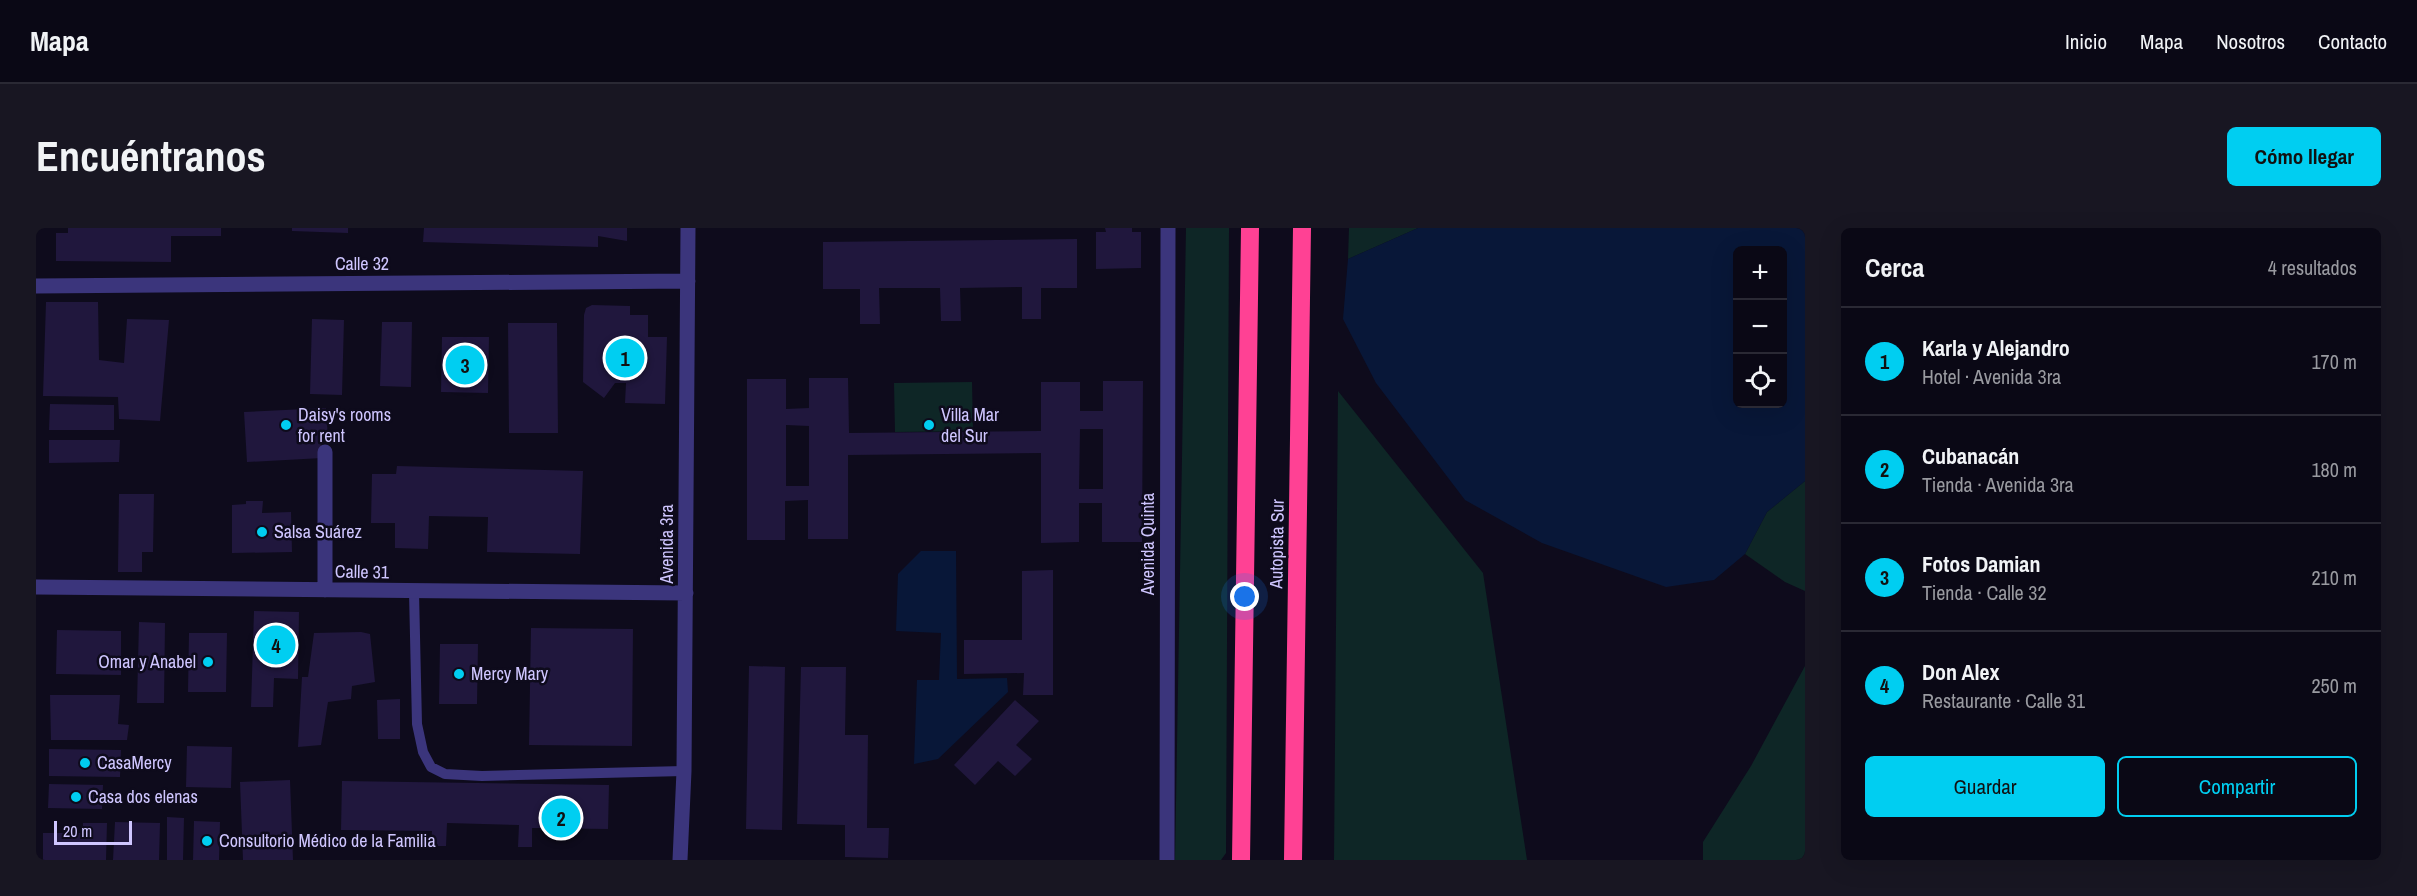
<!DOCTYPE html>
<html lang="es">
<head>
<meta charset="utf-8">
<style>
  :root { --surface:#0a0815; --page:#181622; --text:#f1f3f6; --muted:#999aa0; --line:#2a2934; --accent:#00cef1 }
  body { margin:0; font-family:"Archivo Narrow",sans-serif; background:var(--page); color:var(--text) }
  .controls { position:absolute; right:18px; top:18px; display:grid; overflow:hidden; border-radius:9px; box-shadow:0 6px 24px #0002 }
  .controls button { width:54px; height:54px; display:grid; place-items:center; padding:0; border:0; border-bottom:2px solid var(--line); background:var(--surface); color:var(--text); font:30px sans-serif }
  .scale { position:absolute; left:18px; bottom:15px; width:78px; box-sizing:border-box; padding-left:6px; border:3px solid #cfc6ff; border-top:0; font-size:16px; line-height:21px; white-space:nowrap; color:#cfc6ff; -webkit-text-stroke:4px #0e0b1c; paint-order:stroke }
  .you { position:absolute; left:1209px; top:369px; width:21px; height:21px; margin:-15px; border:4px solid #fff; border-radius:50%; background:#1a73e8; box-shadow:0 0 0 9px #1a73e833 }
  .badge { display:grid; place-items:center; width:39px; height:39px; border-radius:50%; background:var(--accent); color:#111; font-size:20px; font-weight:700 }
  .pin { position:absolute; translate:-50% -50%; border:3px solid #fff; box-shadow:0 2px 6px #0006 }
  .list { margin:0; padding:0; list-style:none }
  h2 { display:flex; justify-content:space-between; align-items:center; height:78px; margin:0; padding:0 24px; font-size:26px }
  h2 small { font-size:20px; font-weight:400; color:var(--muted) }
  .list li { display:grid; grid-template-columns:39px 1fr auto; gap:18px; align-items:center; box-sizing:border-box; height:108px; padding:0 24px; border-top:2px solid var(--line) }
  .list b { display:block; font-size:22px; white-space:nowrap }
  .list p { margin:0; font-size:20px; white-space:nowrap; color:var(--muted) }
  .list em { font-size:20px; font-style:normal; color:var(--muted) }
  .actions { display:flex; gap:12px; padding:18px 24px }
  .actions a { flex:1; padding:14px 0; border:2px solid var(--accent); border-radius:9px; text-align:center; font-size:21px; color:var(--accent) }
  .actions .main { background:var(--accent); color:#111 }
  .icon { flex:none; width:33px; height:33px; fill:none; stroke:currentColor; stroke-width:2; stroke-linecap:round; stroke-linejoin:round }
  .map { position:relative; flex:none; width:1769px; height:632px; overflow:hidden; border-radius:9px }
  header { display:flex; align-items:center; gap:36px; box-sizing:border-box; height:84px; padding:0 30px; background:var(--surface); border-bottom:2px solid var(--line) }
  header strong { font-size:28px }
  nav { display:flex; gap:33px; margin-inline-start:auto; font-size:21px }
  .intro { display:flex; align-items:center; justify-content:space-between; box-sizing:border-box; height:144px; padding:0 36px }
  h1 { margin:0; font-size:42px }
  .button { padding:15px 27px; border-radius:9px; background:var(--accent); color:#111; font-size:21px; font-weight:700 }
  main { display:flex; gap:36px; padding:0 36px }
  aside { flex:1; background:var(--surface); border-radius:9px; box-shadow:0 6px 24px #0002 }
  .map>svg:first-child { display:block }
  .green { fill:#0e2626 }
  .water { fill:#081738; fill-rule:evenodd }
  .building { fill:#20173d; fill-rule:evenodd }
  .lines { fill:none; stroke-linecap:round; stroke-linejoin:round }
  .lane { stroke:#3b357c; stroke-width:10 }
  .street { stroke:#3b357c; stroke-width:15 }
  .highway { stroke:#ff4194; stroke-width:18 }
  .poi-dot { fill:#00cef1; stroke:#0e0b1c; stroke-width:2 }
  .labels { text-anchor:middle; stroke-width:5; stroke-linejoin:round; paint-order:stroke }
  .street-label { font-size:18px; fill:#cfc6ff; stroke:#0e0b1c }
  .poi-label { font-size:18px; fill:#cfc6ff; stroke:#0e0b1c; text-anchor:start }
</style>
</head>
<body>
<header>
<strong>Mapa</strong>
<nav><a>Inicio</a><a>Mapa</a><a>Nosotros</a><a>Contacto</a></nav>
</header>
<div class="intro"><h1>Encuéntranos</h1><a class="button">Cómo llegar</a></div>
<main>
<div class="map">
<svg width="1769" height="632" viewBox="0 0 1769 632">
  <rect width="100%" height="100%" fill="#0e0b1c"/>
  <path class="green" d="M1150,0H1193L1190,625L1185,632H1139Z
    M1313,0H1382L1312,31Z
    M936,154L937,203L859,204L858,155Z
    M1302,163L1447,345L1491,632H1298Z
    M1769,253V363L1749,354L1709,326L1731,284Z
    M1769,438V632H1667V614L1715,538Z"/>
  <path class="water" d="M1382,0H1769V253L1731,284L1709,326L1678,352L1630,359L1506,315L1429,272L1340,155L1307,91L1312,31ZM1746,22V176H1702V22Z
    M885,323H920L921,451L971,450L972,464L902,531L878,536L881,452H903L905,405L860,403L862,346Z"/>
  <path class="building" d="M32,0H185V8H135V34L20,33V5H32Z
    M256,0H312V5L256,3Z
    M388,0H591V13L562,8V19L387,14Z
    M1069,0H1096V4H1105V40L1060,41V4H1070Z
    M1041,11V60H1005V91H986V59L924,60L925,93H905L904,60H843L844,96H824V61H787V14Z
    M10,74H62L63,132L88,135L91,91L133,92L124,193L83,191L82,169L7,168Z
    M556,77L594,78V87H612V109H631L629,176L589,175L590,155H579L568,170L547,154L548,87L550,80Z
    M276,91L308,92L306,167L274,166Z
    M346,94H376L375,159L344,158Z
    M472,95H521L522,205H473Z
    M406,109H453L452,165L405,164Z
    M773,150H812L813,205L1005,203V154H1044V183H1067V153H1107L1106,314H1066V275H1043V314L1005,315V225L812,227V311H772V272L749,273V312H711V151H750V181L773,180ZM750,197L773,198V258H750ZM1044,201H1067V261H1043Z
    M14,176L78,177V202H13Z
    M290,180L292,211H285L286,230L211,234L208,184Z
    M13,212H84L83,234L13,235Z
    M361,238L547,243L544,326L451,324L452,289L393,288L392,321L359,320V295H335L336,246H360Z
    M83,266H118L117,324H106V344H82Z
    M210,273H227L226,285L255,284L256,324L196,325V277L210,276Z
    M1017,342V467H987L988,445L928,446V412H986V343Z
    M218,383L263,384L262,451L238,450L237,479H215Z
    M103,394L129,395L128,475H101Z
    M495,400L597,401L596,518L493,517Z
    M21,402L85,403V447L20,446Z
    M325,404L334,406L339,454L316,458L315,471L292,474L285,517L262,519L266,449H272L278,405Z
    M153,405H191L190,464H152Z
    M404,416H442L441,476H403Z
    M713,438L749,439L746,602L710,601Z
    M765,439H810L809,507H832L831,600H853L852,630L809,629V597L761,596Z
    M14,467H84L82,496L93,497L91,512H15Z
    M364,471V511H342L341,472Z
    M979,472L1003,493L980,517L996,531L979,548L962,533L939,557L918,537Z
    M151,518L196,519L195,560L150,559Z
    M13,521L85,522L84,549L13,548Z
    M254,552L257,632H207L204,554Z
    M306,553L573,557L572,601L496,600V619H482L483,597L411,595L410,618H395L396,603L305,602Z
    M13,556L67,557L66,581L12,580Z
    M131,589L148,590L147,632H131Z
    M158,593L184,594L183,632H157Z
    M79,594L124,595L123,632H77Z
    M47,595H71L70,632H7V605H47Z"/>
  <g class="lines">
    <path class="lane" d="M378,364L381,496L387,524L395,539L409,546L446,548L648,543"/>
    <path class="street" d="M0,58L652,53
      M289,224V362
      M0,359L650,365
      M644,632L648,543L652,0
      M1131,632L1132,0"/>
    <path class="highway" d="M1205,632L1214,0
      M1257,632L1266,0"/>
  </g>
  <g class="poi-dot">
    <circle cx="250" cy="197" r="6"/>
    <circle cx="893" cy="197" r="6"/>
    <circle cx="226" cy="304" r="6"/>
    <circle cx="172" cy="434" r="6"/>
    <circle cx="423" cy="446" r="6"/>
    <circle cx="49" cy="535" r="6"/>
    <circle cx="40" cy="569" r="6"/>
    <circle cx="171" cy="613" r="6"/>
  </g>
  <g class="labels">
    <g class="street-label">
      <text x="326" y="42">Calle 32</text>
      <text transform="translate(631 316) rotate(-90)" y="6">Avenida 3ra</text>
      <text transform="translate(1112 316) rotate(-90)" y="6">Avenida Quinta</text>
      <text transform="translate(1241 316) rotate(-89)" y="6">Autopista Sur</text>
      <text transform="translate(326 344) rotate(1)" y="6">Calle 31</text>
    </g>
    <g class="poi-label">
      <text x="262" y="193">Daisy's rooms<tspan x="262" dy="21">for rent</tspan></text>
      <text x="905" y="193">Villa Mar<tspan x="905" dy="21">del Sur</tspan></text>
      <text x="238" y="310">Salsa Suárez</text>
      <text x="160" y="440" text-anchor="end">Omar y Anabel</text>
      <text x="435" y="452">Mercy Mary</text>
      <text x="61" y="541">CasaMercy</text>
      <text x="52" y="575">Casa dos elenas</text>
      <text x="183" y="619">Consultorio Médico de la Familia</text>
    </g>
  </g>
</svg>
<div class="controls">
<button>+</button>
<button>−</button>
<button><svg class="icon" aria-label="locate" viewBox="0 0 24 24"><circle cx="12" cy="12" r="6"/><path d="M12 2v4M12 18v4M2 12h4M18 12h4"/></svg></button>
</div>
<div class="scale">20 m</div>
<div class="you"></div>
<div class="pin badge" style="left:589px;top:130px">1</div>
<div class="pin badge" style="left:525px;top:590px">2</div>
<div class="pin badge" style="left:429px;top:137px">3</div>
<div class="pin badge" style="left:240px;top:417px">4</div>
</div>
<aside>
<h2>Cerca<small>4 resultados</small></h2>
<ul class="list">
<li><span class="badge">1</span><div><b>Karla y Alejandro</b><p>Hotel · Avenida 3ra</p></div><em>170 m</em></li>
<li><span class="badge">2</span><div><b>Cubanacán</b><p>Tienda · Avenida 3ra</p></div><em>180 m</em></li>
<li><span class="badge">3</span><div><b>Fotos Damian</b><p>Tienda · Calle 32</p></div><em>210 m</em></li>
<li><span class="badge">4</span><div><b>Don Alex</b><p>Restaurante · Calle 31</p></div><em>250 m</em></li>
</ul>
<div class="actions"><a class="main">Guardar</a><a>Compartir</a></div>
</aside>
</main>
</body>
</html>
